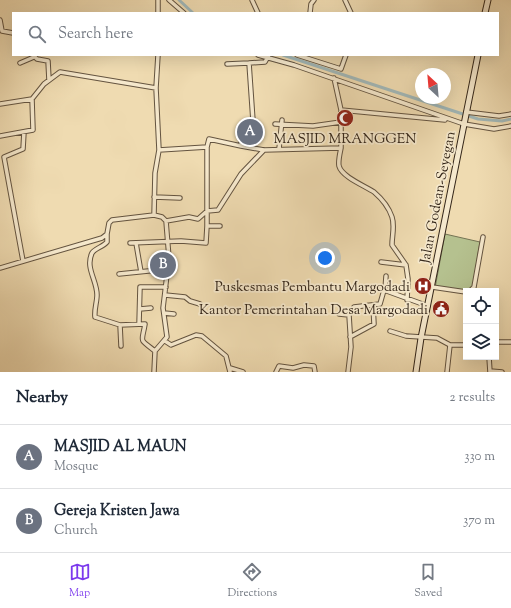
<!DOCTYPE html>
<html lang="en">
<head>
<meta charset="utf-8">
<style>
  :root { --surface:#fff; --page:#f2f2f3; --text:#1f2937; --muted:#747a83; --line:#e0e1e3; --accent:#7c3aed }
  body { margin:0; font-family:"Sorts Mill Goudy",serif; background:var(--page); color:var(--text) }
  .controls { position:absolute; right:12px; bottom:12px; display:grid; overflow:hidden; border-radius:0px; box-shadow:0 4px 16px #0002 }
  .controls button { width:36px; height:36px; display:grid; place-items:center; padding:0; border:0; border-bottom:1px solid var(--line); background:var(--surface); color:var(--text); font:20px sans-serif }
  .compass { position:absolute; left:415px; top:68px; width:36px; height:36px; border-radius:50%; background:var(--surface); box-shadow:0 4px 16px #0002; rotate:334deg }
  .you { position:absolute; left:325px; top:258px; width:14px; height:14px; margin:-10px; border:3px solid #fff; border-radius:50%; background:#1a73e8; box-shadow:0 0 0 6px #1a73e833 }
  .badge { display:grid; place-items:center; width:26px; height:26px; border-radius:50%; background:var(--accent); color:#fff; font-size:13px; font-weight:700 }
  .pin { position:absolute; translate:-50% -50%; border:2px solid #fff; box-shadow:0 1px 4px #0006 }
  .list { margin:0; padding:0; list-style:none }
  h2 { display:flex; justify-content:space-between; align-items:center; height:52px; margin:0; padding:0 16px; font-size:17px }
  h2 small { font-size:13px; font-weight:400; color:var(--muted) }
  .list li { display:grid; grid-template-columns:26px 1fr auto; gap:12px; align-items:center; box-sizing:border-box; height:64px; padding:0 16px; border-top:1px solid var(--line) }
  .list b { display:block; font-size:15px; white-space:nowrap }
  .list p { margin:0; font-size:13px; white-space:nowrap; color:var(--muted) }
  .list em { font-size:13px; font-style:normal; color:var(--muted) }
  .icon { flex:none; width:22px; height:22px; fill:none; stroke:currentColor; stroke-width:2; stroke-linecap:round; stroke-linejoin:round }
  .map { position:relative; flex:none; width:511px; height:372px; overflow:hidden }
  .search { position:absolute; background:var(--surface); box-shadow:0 4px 16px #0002; left:12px; right:12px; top:12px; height:44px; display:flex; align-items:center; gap:10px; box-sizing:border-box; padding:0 14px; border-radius:0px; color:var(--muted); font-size:15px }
  .sheet { height:180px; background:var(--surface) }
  nav { display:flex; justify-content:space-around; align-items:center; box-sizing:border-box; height:56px; border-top:1px solid var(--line); background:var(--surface); font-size:11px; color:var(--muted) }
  nav a { display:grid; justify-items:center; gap:2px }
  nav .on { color:var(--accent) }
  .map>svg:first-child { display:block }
  .grass { fill:#b5c18f; stroke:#757454 }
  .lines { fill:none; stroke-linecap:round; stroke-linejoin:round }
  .canal { stroke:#a1b8b9; stroke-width:3 }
  .street-casing { stroke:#645440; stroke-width:5.5 }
  .secondary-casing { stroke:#35271a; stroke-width:7 }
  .street { stroke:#f5e8cc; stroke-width:3.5 }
  .secondary { stroke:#f5e8cc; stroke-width:5 }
  .labels { text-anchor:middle; stroke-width:3.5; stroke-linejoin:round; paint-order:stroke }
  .poi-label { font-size:14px; fill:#35271a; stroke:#f5e8cc; text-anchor:end }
  .street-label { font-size:14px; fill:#35271a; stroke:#f5e8cc }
</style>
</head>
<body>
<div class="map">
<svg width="511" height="372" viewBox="0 0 511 372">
  <rect width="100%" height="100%" fill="#efdbb1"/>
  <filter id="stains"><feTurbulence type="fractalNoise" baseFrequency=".005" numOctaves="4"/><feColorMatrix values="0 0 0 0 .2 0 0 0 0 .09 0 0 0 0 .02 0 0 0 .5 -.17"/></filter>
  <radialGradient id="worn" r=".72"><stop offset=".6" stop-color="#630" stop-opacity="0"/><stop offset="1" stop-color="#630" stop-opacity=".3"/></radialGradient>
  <path class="grass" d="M445,234L480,242L472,291L435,288Z"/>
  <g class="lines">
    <path class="canal" d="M179,0L193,13
      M283,55L478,119L502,121L511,119"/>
    <defs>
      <path id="street" d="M169,0L184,13
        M252,0L258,13
        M345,0L351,13
        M158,13V0
        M310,13L311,4L314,0
        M0,20L2,31L13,33
        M33,55L37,59L48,61L49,80
        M258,55L294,65L464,124L494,129L511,126
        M269,55L265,62L249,63L253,121L243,126L241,146L264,150L341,148V110L334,78
        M297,55L341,69L346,55
        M20,63L34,57
        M227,64L249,63
        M0,104L32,99L44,84L60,72L156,88
        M341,110L445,120
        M466,112L499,116L511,114
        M275,124L313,126L341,122
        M0,136L33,130L32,99
        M207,147V226H220
        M341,148C340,153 338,161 339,166C342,177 365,186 374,192C381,198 389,208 392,217C395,226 392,235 392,245L406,265L408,279L407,300
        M279,149L282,120
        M159,150L207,147L209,139L241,146
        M154,197L180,198
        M166,221L189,217L198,219L207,211L218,210L241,174L264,150
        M107,234V242C103,247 95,248 92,253C85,268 97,280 97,295C97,302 94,310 95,317L120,325L145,324C142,343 138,338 155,351
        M130,243L181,241L206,243L207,226
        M136,243L141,272
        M23,261L4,157L23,149L24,132
        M381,262L406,265
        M0,268L102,238L107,234L109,223L112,220L154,215
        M119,274L168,269
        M432,287L466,292
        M385,290L386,276
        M470,291L474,287L483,237
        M165,295L185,297L190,301L200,304
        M140,309L151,308
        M164,313L174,314
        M339,314L349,315
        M139,324L140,287H166
        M120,325L121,346
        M390,331L406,336L437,338L450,345H466
        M350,337L374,324L373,305
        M165,341L171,345L196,335L202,336L226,356L230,372
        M496,342H511
        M489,357L490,372
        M230,368L243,372
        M490,371L502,372
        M154,372L155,351L167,337L163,308L169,258L166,221L162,217L154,215L155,173L159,150L156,88L158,55
        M276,372L279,366L293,368L304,365L314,366L315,372
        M348,372L351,347L349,315L354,307L380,304L384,290L428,306
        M447,372L450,345"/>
      <path id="secondary" d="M485,13L488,0
        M416,372L421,338L478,55"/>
    </defs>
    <use href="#street" class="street-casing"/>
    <use href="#secondary" class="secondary-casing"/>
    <use href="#street" class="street"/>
    <use href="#secondary" class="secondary"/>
  </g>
  <defs>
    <symbol id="mosque-disc" viewBox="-11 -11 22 22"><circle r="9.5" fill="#8f2418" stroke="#f5e8cc"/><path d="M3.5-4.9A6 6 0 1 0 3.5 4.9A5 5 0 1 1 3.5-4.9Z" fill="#fff"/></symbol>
    <symbol id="hospital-disc" viewBox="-11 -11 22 22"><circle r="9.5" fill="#8f2418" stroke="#f5e8cc"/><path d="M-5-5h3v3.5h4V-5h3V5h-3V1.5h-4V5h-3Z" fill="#fff"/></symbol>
    <symbol id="civic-disc" viewBox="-11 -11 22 22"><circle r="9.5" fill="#8f2418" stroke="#f5e8cc"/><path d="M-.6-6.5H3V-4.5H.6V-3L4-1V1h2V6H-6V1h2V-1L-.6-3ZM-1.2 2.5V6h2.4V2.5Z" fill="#fff"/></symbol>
  </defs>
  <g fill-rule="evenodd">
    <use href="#mosque-disc" x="335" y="108" width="20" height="20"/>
    <use href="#hospital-disc" x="413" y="276" width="20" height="20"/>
    <use href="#civic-disc" x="431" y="299" width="20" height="20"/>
  </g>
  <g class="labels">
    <g class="poi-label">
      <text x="345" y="143" text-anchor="middle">MASJID MRANGGEN</text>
      <text x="410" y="291">Puskesmas Pembantu Margodadi</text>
      <text x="428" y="314">Kantor Pemerintahan Desa Margodadi</text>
    </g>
    <g class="street-label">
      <text transform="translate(437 197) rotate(-79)" y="5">Jalan Godean-Seyegan</text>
    </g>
  </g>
  <rect width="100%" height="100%" filter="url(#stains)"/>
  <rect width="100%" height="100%" fill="url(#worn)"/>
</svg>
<div class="controls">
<button><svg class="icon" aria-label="locate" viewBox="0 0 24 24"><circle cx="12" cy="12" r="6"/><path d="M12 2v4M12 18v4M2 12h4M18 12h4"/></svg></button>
<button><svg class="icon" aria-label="layers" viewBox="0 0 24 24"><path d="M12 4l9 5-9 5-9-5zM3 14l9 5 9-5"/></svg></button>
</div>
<svg class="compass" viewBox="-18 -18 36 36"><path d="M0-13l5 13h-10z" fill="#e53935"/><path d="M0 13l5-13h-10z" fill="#747a83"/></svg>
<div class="you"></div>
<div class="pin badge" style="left:250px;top:132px;background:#6b7280">A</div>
<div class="pin badge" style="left:163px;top:265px;background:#6b7280">B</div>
<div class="search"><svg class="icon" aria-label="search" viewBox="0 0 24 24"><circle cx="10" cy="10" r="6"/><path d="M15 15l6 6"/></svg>Search here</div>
</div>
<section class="sheet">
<h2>Nearby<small>2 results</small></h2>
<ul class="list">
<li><span class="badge" style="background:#6b7280">A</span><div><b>MASJID AL MAUN</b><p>Mosque</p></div><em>330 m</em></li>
<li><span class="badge" style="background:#6b7280">B</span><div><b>Gereja Kristen Jawa</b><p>Church</p></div><em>370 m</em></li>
</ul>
</section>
<nav>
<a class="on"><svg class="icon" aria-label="map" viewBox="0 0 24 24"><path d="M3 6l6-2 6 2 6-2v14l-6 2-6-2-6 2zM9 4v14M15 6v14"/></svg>Map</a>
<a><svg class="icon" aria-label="directions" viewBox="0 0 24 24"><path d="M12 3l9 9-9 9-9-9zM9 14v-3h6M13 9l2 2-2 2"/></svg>Directions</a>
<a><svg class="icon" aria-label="saved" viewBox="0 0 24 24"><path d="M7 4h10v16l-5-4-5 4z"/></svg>Saved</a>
</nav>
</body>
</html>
